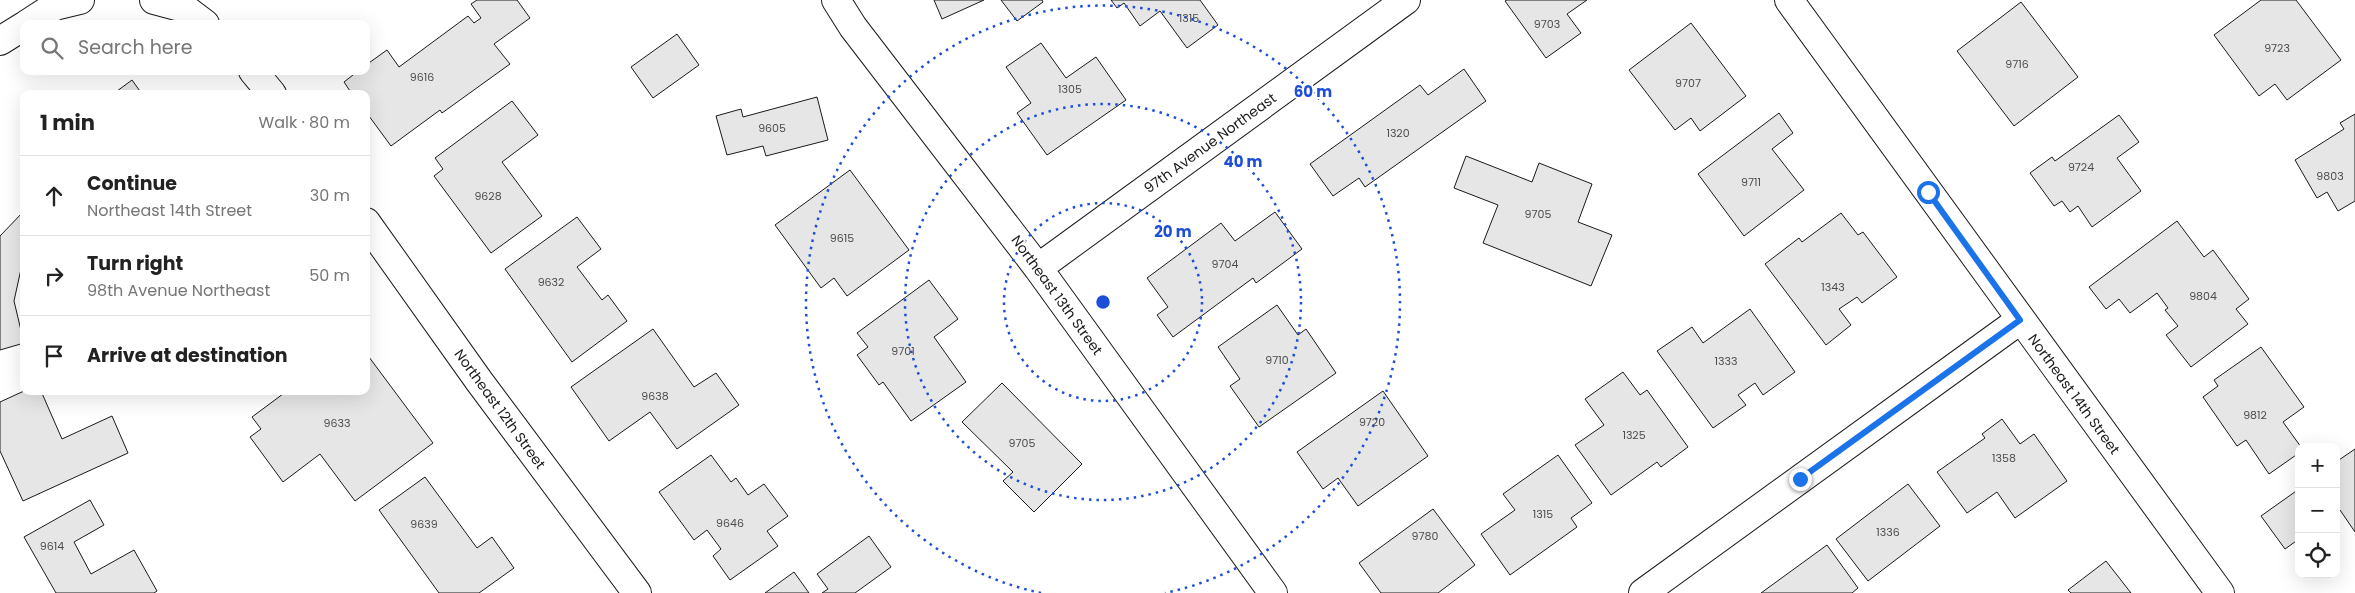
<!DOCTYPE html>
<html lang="en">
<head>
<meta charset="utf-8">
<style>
  :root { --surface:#fff; --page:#f2f2f2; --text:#222; --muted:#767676; --line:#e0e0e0 }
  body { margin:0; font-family:Poppins,sans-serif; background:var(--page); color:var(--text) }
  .controls { position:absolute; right:15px; bottom:15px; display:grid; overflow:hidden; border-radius:10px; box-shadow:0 5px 20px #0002 }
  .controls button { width:45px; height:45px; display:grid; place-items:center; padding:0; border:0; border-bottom:1px solid var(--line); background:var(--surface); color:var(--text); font:25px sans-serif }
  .stop { position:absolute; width:15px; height:15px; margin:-11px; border:4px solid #1a73e8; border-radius:50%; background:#fff }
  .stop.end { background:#1a73e8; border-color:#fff; box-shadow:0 1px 5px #0008 }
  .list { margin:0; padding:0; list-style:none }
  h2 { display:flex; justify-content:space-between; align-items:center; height:65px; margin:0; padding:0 20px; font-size:21px }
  h2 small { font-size:16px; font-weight:400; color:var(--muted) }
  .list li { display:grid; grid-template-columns:32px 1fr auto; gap:15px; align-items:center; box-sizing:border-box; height:80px; padding:0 20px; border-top:1px solid var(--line) }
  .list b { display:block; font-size:19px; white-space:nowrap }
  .list p { margin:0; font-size:16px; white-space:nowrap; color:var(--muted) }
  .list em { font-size:16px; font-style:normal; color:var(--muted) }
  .icon { flex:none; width:28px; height:28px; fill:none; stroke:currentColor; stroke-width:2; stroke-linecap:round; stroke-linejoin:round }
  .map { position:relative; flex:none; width:2355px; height:593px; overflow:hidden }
  .search { position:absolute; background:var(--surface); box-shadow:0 5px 20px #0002; left:20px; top:20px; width:350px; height:55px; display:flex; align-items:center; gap:12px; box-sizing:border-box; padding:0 18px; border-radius:10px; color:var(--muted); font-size:19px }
  .panel { position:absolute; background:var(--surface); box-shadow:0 5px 20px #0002; left:20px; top:90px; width:350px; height:305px; border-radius:10px }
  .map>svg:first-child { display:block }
  .building { fill:#e6e6e6; stroke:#1a1a1a }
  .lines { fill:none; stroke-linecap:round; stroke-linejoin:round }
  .minor-casing { stroke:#1a1a1a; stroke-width:30 }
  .minor { stroke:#fff; stroke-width:28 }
  .route { stroke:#1a73e8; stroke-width:6 }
  .ring { fill:none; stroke:#1d4ed8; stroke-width:2.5; stroke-dasharray:2.5 5 }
  .labels { text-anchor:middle; stroke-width:4; stroke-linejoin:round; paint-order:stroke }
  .number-label { font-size:11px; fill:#4d4d4d }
  .street-label { font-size:14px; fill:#1a1a1a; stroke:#fff }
  .centre { fill:#1d4ed8; stroke:#fff; stroke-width:2.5 }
  .ring-label { font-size:15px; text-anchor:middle; font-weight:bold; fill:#1d4ed8; stroke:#fff; stroke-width:4; stroke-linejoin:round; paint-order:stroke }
</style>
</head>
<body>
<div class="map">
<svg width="2355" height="593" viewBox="0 0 2355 593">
  <rect width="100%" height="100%" fill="#fff"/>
  <path class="building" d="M477,0H517L530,18L494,44L510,64L442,113L440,110L391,146L366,112V94H352L344,82L358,71H366V65L387,50L399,67L468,16L474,23L481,18L471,4Z
    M934,0H984L942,19Z
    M1001,0H1042L1043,2L1017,21Z
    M1111,0H1200L1218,25L1187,48L1160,11L1140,26L1124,3L1117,8Z
    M1507,0H1587L1567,14L1581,33L1546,58L1505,1Z
    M2261,0H2296L2341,60L2287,100L2275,84L2259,96L2214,35Z
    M2021,2L2078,77L2014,126L1957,51Z
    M1691,23L1746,96L1700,131L1691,118L1675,130L1629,70Z
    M677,34L699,65L653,98L631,67Z
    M1041,43L1066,78L1096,57L1126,100L1047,155L1017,113L1031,103L1006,67Z
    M1464,69L1486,101L1365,187L1359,178L1333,196L1310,164L1420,85L1428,95Z
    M132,80L142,94H113Z
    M817,97L828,140L766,156L763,146L727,155L716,116L741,109L743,117Z
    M512,101L538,135L502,162L542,216L491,253L434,176L443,169L435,158Z
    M1779,113L1793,133L1772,149L1804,190L1744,236L1698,174Z
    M2355,114V201L2338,211L2327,192L2317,198L2295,160L2344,129L2340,123Z
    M2119,115L2139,142L2117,158L2141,191L2092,227L2078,206L2070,212L2062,201L2054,206L2030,173L2052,157L2055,161Z
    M1466,156L1532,182L1539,163L1592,184L1578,222L1612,235L1591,286L1483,243L1498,205L1454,188Z
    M850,170L909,250L847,296L834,278L821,288L775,225Z
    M24,211V267L21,269L14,301L24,343L0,350V236Z
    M1275,212L1302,249L1256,283L1253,278L1173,337L1157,315L1168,307L1147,278L1221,223L1235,241Z
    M1841,213L1858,235L1863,232L1897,277L1862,303L1857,297L1839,309L1851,325L1826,345L1765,264L1799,238L1802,242Z
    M577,217L601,249L577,267L602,300L608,295L627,321L572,362L505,269Z
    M2177,221L2204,257L2213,250L2249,299L2236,309L2248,324L2191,367L2166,335L2178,326L2165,310L2168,308L2157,293L2130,313L2119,299L2106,309L2089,287Z
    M929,280L958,319L934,337L966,382L911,421L883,382L879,385L857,355L868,347L857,333Z
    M1277,305L1298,335L1306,329L1336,373L1259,427L1230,386L1240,379L1218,347Z
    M1750,309L1795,372L1763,395L1755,383L1738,395L1746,405L1713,428L1657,351L1692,327L1703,343Z
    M653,329L694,387L716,373L739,405L677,449L650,412L609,441L571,387Z
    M2261,347L2304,407L2283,422L2301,447H2299V453L2269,474L2246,440L2237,446L2203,397L2218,386L2214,380Z
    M366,353L433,443L355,501L320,454L283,482L250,437L261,429L252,417L287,391H366Z
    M1623,372L1640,395L1647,390L1688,447L1661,467L1657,462L1611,495L1575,445L1604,425L1585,399Z
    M1002,383L1082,464L1034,512L1003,481L1013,472L962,422Z
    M24,391H41L62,439L112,416L128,453L23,501L0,451V402Z
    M1383,391L1428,456L1358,506L1338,478L1323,489L1297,452Z
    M2002,419L2020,444L2034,434L2067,481L2015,518L1997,492L1967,513L1937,472L1985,438L1982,434Z
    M2355,449V532L2340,510L2336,512V462Z
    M711,455L731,482L736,478L748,495L764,484L788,516L767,531L778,546L730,580L713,556L721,549L707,530L694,540L659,492Z
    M1558,455L1592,503L1571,518L1577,527L1510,575L1481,534L1515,510L1503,494Z
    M425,477L477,548L492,537L514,568L479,593H439L379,510Z
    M1908,484L1940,526L1868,581L1836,539Z
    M2299,489V539L2285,549L2261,516Z
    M90,500L104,525L74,542L91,574L134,550L157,591L154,593H56L24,537Z
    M1433,509L1475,565L1438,593H1381L1359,563Z
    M869,536L891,567L855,593H822L828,589L817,574Z
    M1827,545L1858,588L1852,593H1761Z
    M2106,561L2131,593H2071L2068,590Z
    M794,572L809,593H765Z"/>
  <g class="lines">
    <defs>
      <path id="minor" d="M154,0L184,8L205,24
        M836,0L853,27L1038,268L1273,593
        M1789,0L2220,593
        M27,24L55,6L80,0
        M0,41L24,26
        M253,71L272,94
        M366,222L479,381L637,593
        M1038,268L1406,0
        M1643,593L2020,320"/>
    </defs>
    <use href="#minor" class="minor-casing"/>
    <use href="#minor" class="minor"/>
  </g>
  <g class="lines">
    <path class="route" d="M1800,479L2020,320L1928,192"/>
  </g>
  <g class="ring">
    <circle cx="1103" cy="302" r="99"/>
    <circle cx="1103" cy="302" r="198"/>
    <path d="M1041 593A297 297 0 1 1 1165 593"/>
  </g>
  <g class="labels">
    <g class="number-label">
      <text x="1189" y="22">1315</text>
      <text x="1547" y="28">9703</text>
      <text x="2277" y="52">9723</text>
      <text x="2017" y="68">9716</text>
      <text x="422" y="81">9616</text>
      <text x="1688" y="87">9707</text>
      <text x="1070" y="93">1305</text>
      <text x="772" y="132">9605</text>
      <text x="1398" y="137">1320</text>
      <text x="2081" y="171">9724</text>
      <text x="2330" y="180">9803</text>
      <text x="1751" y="186">9711</text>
      <text x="488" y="200">9628</text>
      <text x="1538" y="218">9705</text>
      <text x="842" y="242">9615</text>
      <text x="1225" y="268">9704</text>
      <text x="551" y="286">9632</text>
      <text x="1833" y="291">1343</text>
      <text x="2203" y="300">9804</text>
      <text x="903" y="355">9701</text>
      <text x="1277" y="364">9710</text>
      <text x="1726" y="365">1333</text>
      <text x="655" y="400">9638</text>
      <text x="2255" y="419">9812</text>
      <text x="1372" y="426">9720</text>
      <text x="337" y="427">9633</text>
      <text x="1634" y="439">1325</text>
      <text x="1022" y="447">9705</text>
      <text x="2004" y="462">1358</text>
      <text x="1543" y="518">1315</text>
      <text x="730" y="527">9646</text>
      <text x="424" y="528">9639</text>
      <text x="1888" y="536">1336</text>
      <text x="1425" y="540">9780</text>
      <text x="52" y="550">9614</text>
    </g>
    <g class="street-label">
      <text transform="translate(1210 143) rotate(-36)" y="5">97th Avenue Northeast</text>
      <text transform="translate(1057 295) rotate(54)" y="5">Northeast 13th Street</text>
      <text transform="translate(2074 394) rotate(54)" y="5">Northeast 14th Street</text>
      <text transform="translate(500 409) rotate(54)" y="5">Northeast 12th Street</text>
    </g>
  </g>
  <circle cx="1103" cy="302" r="8" class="centre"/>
  <g class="ring-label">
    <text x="1313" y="97">60 m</text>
    <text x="1243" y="167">40 m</text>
    <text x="1173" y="237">20 m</text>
  </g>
</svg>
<div class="controls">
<button>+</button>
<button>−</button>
<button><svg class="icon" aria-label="locate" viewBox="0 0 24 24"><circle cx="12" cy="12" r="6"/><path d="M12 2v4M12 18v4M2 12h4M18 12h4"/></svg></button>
</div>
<div class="stop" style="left:1928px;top:192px"></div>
<div class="stop end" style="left:1800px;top:479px"></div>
<div class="search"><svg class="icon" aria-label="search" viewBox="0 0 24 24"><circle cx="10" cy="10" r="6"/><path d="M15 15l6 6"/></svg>Search here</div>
<section class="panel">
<h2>1 min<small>Walk · 80 m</small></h2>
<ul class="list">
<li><svg class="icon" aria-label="ahead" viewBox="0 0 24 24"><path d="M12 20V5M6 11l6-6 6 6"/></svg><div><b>Continue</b><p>Northeast 14th Street</p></div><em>30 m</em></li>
<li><svg class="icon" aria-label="right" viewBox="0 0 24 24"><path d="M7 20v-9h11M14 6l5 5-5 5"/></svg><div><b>Turn right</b><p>98th Avenue Northeast</p></div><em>50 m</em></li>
<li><svg class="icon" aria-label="arrive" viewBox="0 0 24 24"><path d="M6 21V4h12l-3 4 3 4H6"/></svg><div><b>Arrive at destination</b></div></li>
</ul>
</section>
</div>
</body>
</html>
